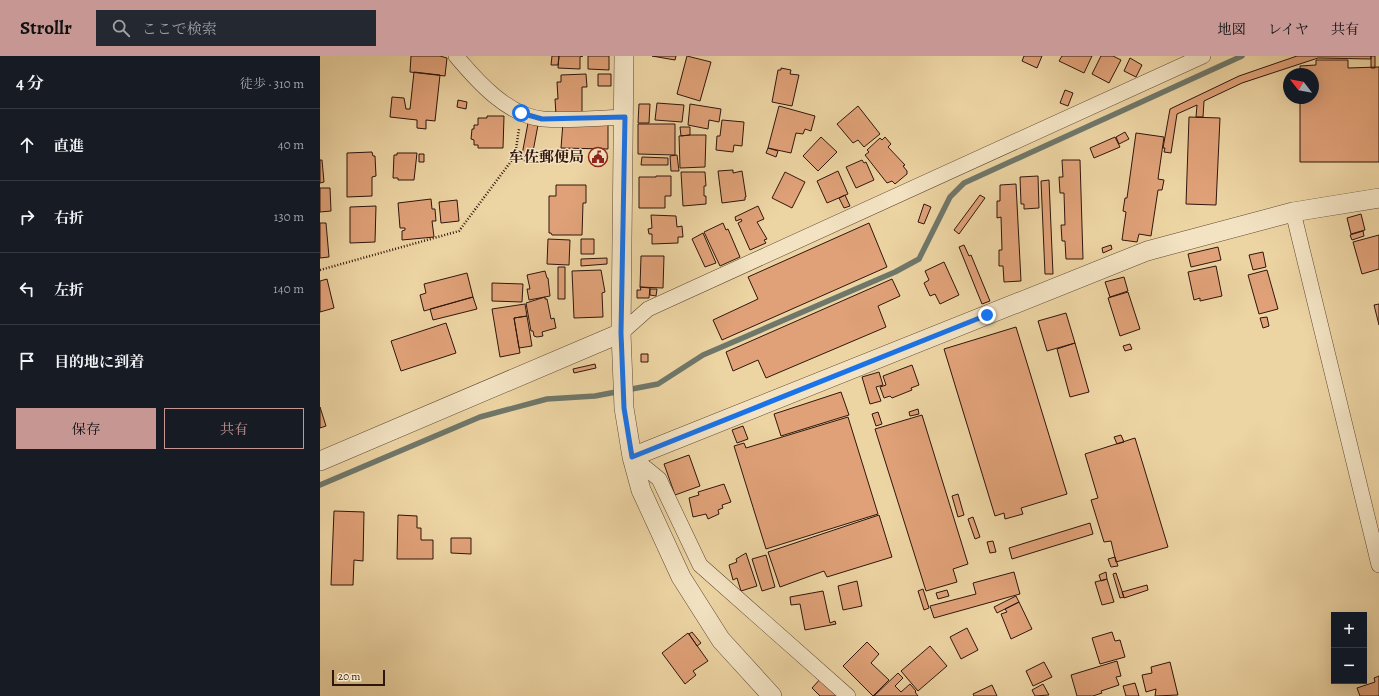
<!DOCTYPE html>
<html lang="ja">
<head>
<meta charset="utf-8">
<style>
  :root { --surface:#171b24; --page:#242831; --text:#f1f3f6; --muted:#9ea1a6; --line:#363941; --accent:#c59692 }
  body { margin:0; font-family:Alegreya,"Noto Serif JP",serif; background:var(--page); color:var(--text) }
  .controls { position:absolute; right:12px; bottom:12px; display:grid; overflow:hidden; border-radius:0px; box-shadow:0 4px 16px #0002 }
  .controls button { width:36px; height:36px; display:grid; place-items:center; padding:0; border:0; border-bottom:1px solid var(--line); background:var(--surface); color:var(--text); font:20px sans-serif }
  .compass { position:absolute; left:963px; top:12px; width:36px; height:36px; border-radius:50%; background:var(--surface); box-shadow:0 4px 16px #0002; rotate:301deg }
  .scale { position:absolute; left:12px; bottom:10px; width:53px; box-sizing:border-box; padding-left:4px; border:2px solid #2f160c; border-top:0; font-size:11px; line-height:14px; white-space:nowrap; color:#2f160c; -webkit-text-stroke:3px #f3e3c3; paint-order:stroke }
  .stop { position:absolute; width:12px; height:12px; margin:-9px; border:3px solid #1a73e8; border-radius:50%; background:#fff }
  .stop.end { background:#1a73e8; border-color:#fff; box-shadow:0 1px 4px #0008 }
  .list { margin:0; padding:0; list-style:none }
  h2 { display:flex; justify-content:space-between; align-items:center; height:52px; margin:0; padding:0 16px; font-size:17px }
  h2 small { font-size:13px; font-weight:400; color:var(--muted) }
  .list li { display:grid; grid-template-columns:26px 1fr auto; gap:12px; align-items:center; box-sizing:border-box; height:72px; padding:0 16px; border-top:1px solid var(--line) }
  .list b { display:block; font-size:15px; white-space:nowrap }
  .list em { font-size:13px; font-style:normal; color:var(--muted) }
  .actions { display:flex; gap:8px; padding:12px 16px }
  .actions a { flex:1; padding:9px 0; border:1px solid var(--accent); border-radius:0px; text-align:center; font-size:14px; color:var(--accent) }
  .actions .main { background:var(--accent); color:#111 }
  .icon { flex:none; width:22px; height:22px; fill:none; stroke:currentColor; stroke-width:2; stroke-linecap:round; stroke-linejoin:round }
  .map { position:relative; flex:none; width:1059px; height:640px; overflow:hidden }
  header { display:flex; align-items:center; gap:24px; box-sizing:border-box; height:56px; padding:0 20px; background:var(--accent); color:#111 }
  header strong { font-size:19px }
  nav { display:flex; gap:22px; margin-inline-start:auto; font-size:14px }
  .search { width:280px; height:36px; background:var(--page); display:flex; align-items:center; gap:10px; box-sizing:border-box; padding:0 14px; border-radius:0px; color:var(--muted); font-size:15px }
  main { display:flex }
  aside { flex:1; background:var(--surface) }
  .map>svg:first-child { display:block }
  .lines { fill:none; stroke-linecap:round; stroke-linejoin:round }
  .stream { stroke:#6f776a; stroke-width:5.5 }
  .building { fill:#e0a178; stroke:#2f160c }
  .minor-casing { stroke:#5e4632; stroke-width:16 }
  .tertiary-casing { stroke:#5e4632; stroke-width:20 }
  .path { stroke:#2f160c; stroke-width:2.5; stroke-dasharray:1 2; stroke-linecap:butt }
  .minor { stroke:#f3e3c3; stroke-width:15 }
  .tertiary { stroke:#f3e3c3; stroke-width:19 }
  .route { stroke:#1a73e8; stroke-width:5 }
  .labels { text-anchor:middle; stroke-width:3; stroke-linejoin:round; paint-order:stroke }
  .poi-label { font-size:15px; font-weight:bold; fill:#2f160c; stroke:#f3e3c3; text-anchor:end }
</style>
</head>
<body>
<header>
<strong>Strollr</strong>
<div class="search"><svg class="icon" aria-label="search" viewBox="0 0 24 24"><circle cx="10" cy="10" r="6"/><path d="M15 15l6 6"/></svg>ここで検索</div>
<nav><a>地図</a><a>レイヤ</a><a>共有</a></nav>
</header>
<main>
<aside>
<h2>4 分<small>徒歩 · 310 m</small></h2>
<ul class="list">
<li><svg class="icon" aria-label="ahead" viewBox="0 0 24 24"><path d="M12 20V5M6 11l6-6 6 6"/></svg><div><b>直進</b></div><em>40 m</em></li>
<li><svg class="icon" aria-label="right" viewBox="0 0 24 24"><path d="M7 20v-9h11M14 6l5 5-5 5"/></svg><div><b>右折</b></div><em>130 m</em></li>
<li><svg class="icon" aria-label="left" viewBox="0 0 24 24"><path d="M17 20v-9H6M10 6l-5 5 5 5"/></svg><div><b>左折</b></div><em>140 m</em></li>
<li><svg class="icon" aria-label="arrive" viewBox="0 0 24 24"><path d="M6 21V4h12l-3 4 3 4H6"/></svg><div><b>目的地に到着</b></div></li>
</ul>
<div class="actions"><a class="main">保存</a><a>共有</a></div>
</aside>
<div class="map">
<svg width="1059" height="640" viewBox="0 0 1059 640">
  <rect width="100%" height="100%" fill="#edd4a3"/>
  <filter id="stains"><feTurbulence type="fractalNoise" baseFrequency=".005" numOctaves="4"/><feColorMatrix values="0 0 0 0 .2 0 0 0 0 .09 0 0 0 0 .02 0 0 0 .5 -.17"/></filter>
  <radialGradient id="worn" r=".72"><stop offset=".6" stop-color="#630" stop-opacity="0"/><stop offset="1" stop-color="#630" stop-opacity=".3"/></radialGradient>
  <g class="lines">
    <path class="stream" d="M0,429L160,361L227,343L275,340L338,328L383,299L575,216L599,203L630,141L644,127L922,0"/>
  </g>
  <path class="building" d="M91,0H120L127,2L125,20L90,16Z
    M232,0H239L238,9H231Z
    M239,0H263L260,1V13L238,12Z
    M268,0H289V14L268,13Z
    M332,0H356L355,4Z
    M367,0L391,6L380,45L357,38Z
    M704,0H722L717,12L702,5Z
    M742,0H772L764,17L739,5Z
    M781,0H793L801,4L789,27L772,18Z
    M977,0H1051V3L998,2L922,27L884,45L883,61H876L877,49L857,58L851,97L844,96L845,92H843L850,53L919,20Z
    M1051,0H1055V12H1051Z
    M810,2L822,9L816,21L804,15Z
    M996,4H1028V12L1059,11V106H980V42H993V18H980V10L996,9Z
    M461,12L471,14L470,18L479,19L472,50L452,46L458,14H461Z
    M94,16L120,19L115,65L106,64V73L97,72V64L70,61L72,41L84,42L86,53H90Z
    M266,18L267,31H262V58L236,59L235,43H238L237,26H241V19Z
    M278,18H291V30H278Z
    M745,34L753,37L748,50L740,47Z
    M138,44L147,46L146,53L137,51Z
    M337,47L364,49L362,66L335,64Z
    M319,48H330L329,67H318Z
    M370,48L401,53L399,66L389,64L388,73L368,69Z
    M459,50L495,60L491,75L485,73L483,78L476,77L471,97L448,92Z
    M538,50L560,78L544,91L538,84L533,87L517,68Z
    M167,60H184L183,92H158V89H154V84L151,83L152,73H154V69H158V62H167Z
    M869,61L900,62L896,149L866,148Z
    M402,64L424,66L422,90L414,89L413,96L396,94L397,80H400Z
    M243,66L288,67V93L241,92Z
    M208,67L218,69L211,106L201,104Z
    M318,68H355V99L318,98Z
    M360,71H370V79L361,80Z
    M805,76L809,83L799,88L796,81Z
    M816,77L844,81L838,123L844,124L842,134H838L831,180L819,178L817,186L802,184L806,156L803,155L805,142H807Z
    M370,79H386L385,111L360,112L359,80Z
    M501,81L517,96L498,115L483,100Z
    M565,81L571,88L568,91L585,109L583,110L587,115V118L575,128L572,125L567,127L545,99L549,96L547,94L560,82L562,84Z
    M795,81L800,91L774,102L770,92Z
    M448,92L458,95L456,101L446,97Z
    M52,96L53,100H55L56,120L52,121V140L27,141V97Z
    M77,97H97L94,124H78V122H73L74,99H77Z
    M99,98H104V106H99Z
    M357,99L359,115H351L350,100Z
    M322,101L348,102V109H321Z
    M0,104H2L4,126L0,127Z
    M542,104L544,107L546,106L554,124L536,132L526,111Z
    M742,104H760L763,203H746L745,185H742L741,169H745L744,137H740L739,121H743Z
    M413,114V117L422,115L426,141H425V144L402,147L398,115Z
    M518,115L528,138L507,147L497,125Z
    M361,116H385L386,130H384V140H386V148L363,150Z
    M465,116L485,126L472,152L452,142Z
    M336,120H351V140H345V152H319V121H336Z
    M718,120L719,152L704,153V148H701L700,121Z
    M729,124L733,218H725L721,125Z
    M696,128L701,225L684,226L683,210H679V194H682L681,161L677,162V145H680V129Z
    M236,129H266V147H263L262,179H232L231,177H229V140H236Z
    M0,132H10L11,155L0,156Z
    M525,139L530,150L524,152L519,142Z
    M660,139L665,142L639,178L634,174Z
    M111,143L112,153H115L116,165H112L114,181L82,184V175L85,174V172H80L78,147Z
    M137,144L139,165L121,167L119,146Z
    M604,148L611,151L604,168L598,166Z
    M56,150L55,186L30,187V151Z
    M438,150L444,163L437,166L447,183L444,184L446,187L430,194L418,167L422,165L421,163L416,165L415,161Z
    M1041,158L1045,174L1031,178L1027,162Z
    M331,159L356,160L357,171L362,170L363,181H358V187L332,188V178H329L328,173L332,172Z
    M0,167H6L9,201L0,202Z
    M403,167L406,174L408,173L420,201L400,210L384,176Z
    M549,167L567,211L402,284L393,264L438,243L428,221Z
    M1043,175L1044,180L1032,184L1030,179Z
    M383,177L396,207L385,211L372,183Z
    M1059,179V213L1042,218L1033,186Z
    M228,183L250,184L249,209L227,208Z
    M261,183H274V198H261Z
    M644,189L649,200L651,199L670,245L662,248L639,191Z
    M791,189L792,193L783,197L782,192Z
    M898,191L901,204L871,211L868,198Z
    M943,196L946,211L933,214L929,199Z
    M321,200H344L343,232L320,231Z
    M287,202V208L261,210V203Z
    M624,206L639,239L620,248L615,238L610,240L604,227L609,224L605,215Z
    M896,210L902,240L880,245V242L874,244L868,216Z
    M238,211H245V243H238Z
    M281,214L285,236L282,237L283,261L254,262L252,215Z
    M947,214L958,253L939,258L928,219Z
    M225,215L227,222H228L230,240L209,244L207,233H210L207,219Z
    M147,217L153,241L104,255L100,239L106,237L104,228Z
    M804,221L808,235L790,241L785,226Z
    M7,223L14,252L0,256V225Z
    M572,223L580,240L558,250L566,271L446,322L438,304L413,315L406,296Z
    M172,227L203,228L202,246L172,245Z
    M320,231L330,232L329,242H317V234H321Z
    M330,233H337L336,240L330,239Z
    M808,236L820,273L800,280L788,242Z
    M153,241L157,253L113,264L110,253Z
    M225,241V243H227L231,263L234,262L236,272L222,276L223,280L217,281L214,280L213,275H211L206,247Z
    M205,248L207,260L194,262L200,297L180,301L172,253Z
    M1059,248V269L1054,249Z
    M746,257L755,287L727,295L718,265Z
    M207,260L212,290L199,292L194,262Z
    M947,261L949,270L943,272L940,262Z
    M126,267L136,297L81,315L71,285Z
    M696,271L747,438L701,452L703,458L685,463L684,457L675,460L624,293Z
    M755,287L769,336L750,341L737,293Z
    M810,288L812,293L805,295L803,290Z
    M321,298H328V306H321Z
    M275,308L276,312L254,317L253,313Z
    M592,309L599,329L591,332L592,334L572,342L570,340L564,342L560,331L566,329L563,320Z
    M559,316L563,329L556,331L561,345L550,348L542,321Z
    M521,336L529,359L461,380L454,358Z
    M0,351L6,370L0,372Z
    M598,353L599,358L590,360L589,356Z
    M558,356L562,368L556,370L552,358Z
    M602,359L648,508L633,513L637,526L606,535L555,373Z
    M528,361L558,458L446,493L414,390L424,387L426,392Z
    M423,370L428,383L417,387L412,374Z
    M801,379L804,386L797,388L794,381Z
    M815,382L848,491L796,506L791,485L784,486L771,444L778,442L765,398Z
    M369,399L380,430L355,439L344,408Z
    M404,428L411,446L402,449L403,452L398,454L399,458L388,463L386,458L373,461L369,442L379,439L378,436Z
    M638,438L644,459L638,461L632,440Z
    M14,455L44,456L43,505L34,504L33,529H11Z
    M78,459L97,460V472H101V484H113V503H77Z
    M559,459L572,501L507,521L504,515L460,531L448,496Z
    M653,461L660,481L655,483L648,463Z
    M770,467L773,478L692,503L689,492Z
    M131,482H151V498L131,497Z
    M673,485L676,496L670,497L667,486Z
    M426,497L437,530L421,535L417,522L413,524L409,509L417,506L416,503Z
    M446,499L455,531L442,535L432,503Z
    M795,501L798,510L791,511L788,503Z
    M694,516L700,538L614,562L610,550L656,538L653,527Z
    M786,516L787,523L781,525L779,519Z
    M796,517L804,541L800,542L793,518Z
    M787,523L794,546L782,549L775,526Z
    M537,525L542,550L523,554L518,530Z
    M827,529L828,534L804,542L802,536Z
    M603,533L609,552L604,554L598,535Z
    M627,534L629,540L618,543L616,537Z
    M503,535L510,567L515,565L516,568L485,574L480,548L471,549L470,541Z
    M696,540L699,546L677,557L674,551Z
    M699,546L712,573L691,583L681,558L687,556L685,553Z
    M647,572L658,594L641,603L630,581Z
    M372,576L381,587L377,590L369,578Z
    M792,576L795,585L800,584L805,601L780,608L772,582Z
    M368,577L388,605L373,615L376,619L365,628L342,597Z
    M547,586L559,598L551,607L569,624L553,640L523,610Z
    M610,590L627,610L598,635L581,615Z
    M797,605L801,620L796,621L799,629L781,635L782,637L773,640H757L751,619Z
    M724,606L732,621L713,630L706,615Z
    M850,606L858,639L835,640L836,633L826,636L822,619L832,617L831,611Z
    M578,617L583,622L575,630L581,636L590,628L596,635L595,636L598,640H554Z
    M1059,620V640H1040L1037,632L1055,626L1054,622Z
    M502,621L521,640H500L492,632Z
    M815,627L819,640H806L803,630Z
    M723,628L729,639L715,640L712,634Z
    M672,629L677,640H654L653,638Z"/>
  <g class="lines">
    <defs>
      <path id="minor" d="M136,0C157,25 188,60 223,63C250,65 278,62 305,61
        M973,156L1059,509
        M301,277L328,253L883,0
        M312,401L339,423L380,509L528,640"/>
      <path id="tertiary" d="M304,0L301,277L304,352L312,401L321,434L361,521L401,584L452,640
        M312,401L827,195L973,156L1059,142
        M0,405L301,277"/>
    </defs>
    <use href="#minor" class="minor-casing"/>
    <use href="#tertiary" class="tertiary-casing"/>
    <path class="path" d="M0,214L139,175L195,100L199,73"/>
    <use href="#minor" class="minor"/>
    <use href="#tertiary" class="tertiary"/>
  </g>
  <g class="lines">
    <path class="route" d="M201,57L222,63L305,61L301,277L304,352L312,401L667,259"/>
  </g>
  <defs>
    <symbol id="civic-ring" viewBox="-11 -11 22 22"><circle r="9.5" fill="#f3e3c3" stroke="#8f2418" stroke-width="1.5"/><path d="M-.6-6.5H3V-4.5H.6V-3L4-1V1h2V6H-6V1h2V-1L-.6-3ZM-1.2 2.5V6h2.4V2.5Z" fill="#8f2418"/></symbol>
  </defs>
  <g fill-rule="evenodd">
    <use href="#civic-ring" x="267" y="90" width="22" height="22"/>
  </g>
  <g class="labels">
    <g class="poi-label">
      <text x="264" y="106">牟佐郵便局</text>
    </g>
  </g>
  <rect width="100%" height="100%" filter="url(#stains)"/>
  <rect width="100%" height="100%" fill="url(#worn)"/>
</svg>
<div class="controls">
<button>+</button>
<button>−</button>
</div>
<svg class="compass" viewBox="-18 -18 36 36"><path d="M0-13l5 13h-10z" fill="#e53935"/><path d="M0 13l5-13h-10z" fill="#9ea1a6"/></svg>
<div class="scale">20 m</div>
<div class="stop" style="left:201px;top:57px"></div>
<div class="stop end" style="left:667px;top:259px"></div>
</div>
</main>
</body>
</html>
